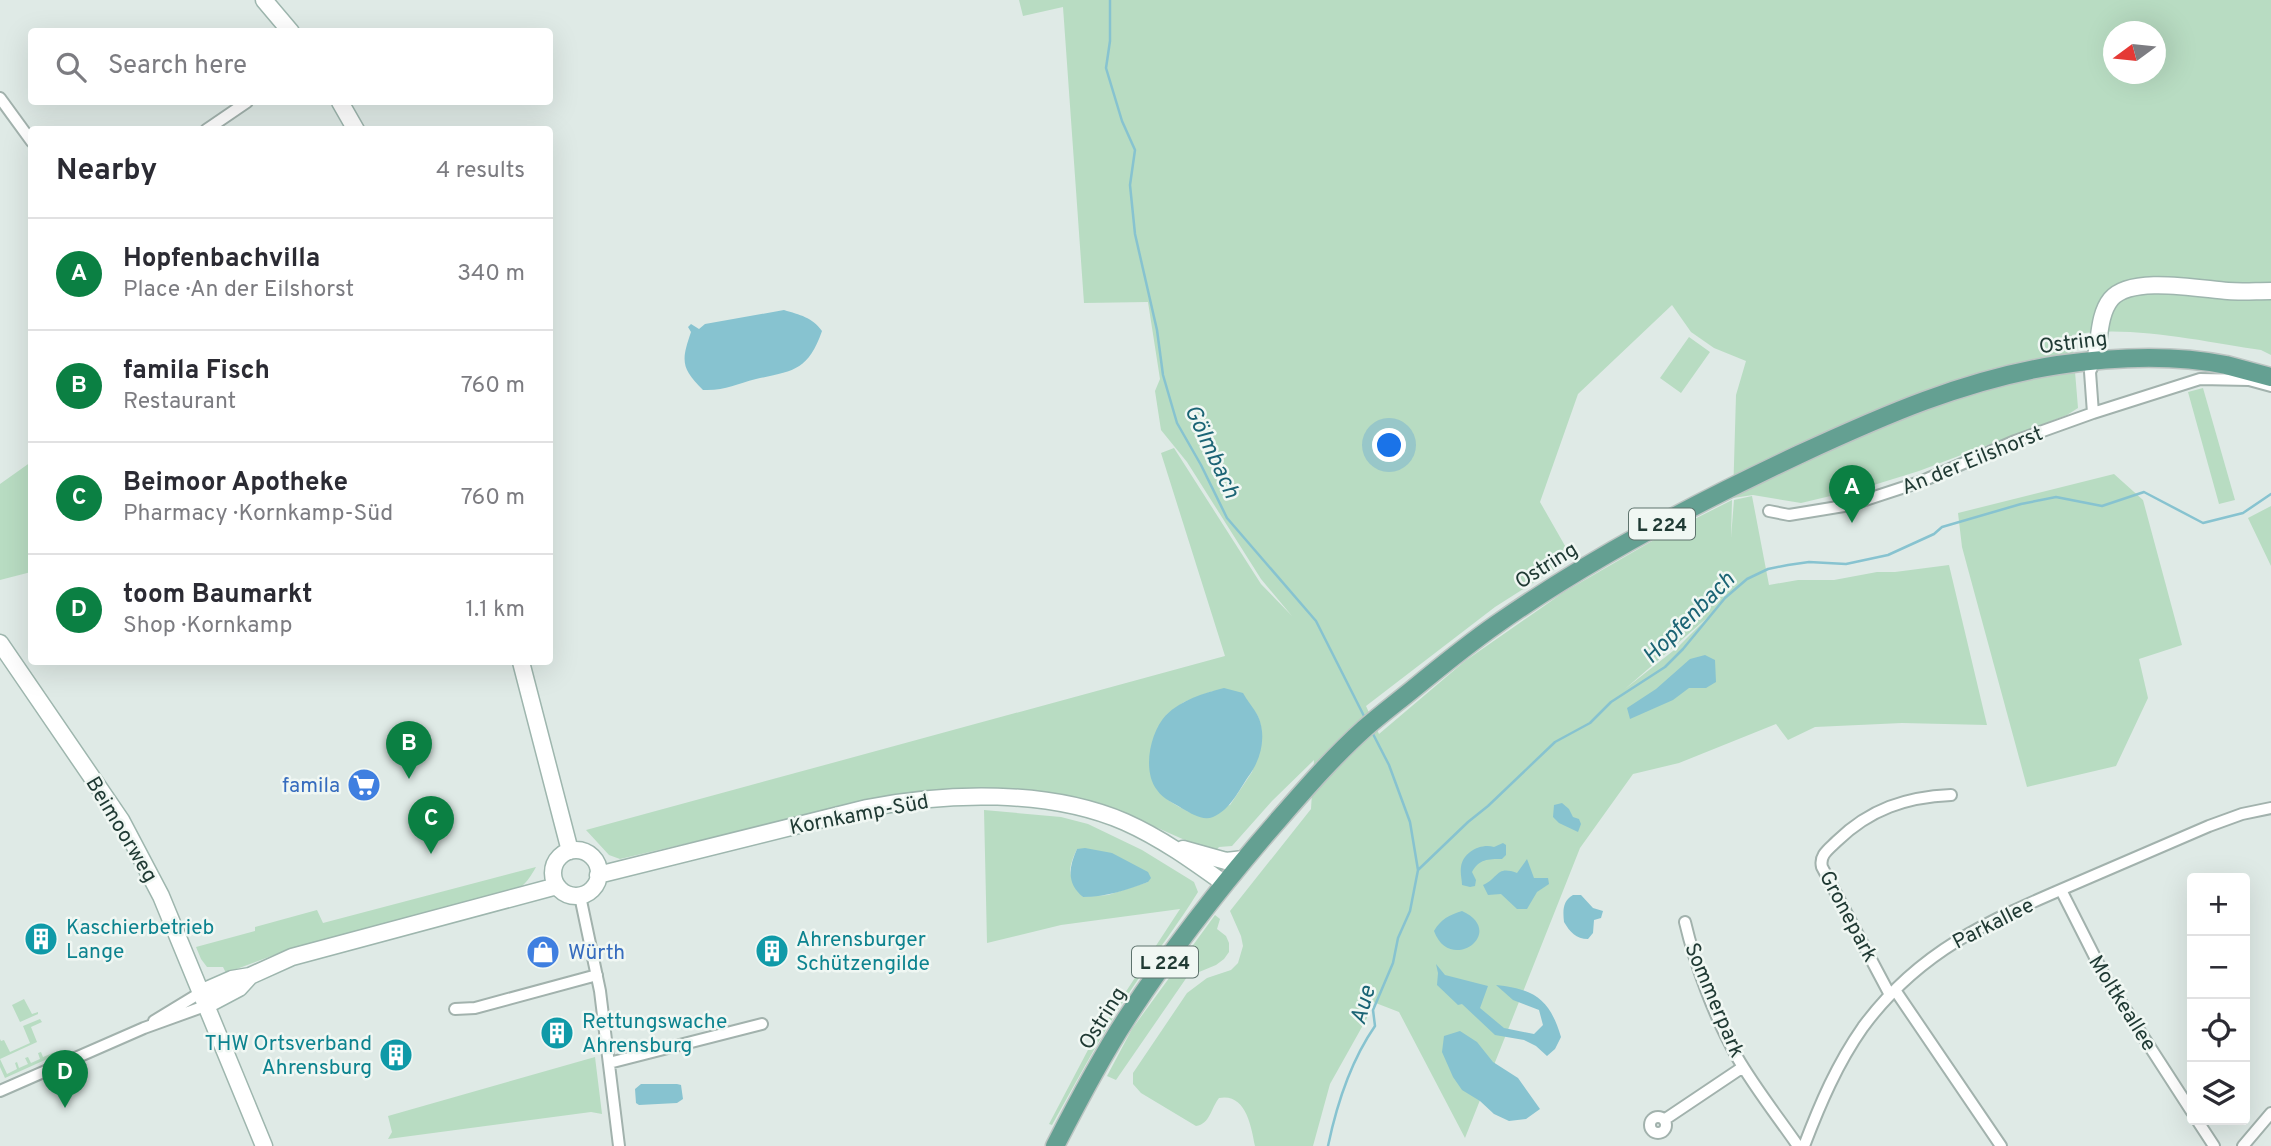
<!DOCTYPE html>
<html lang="en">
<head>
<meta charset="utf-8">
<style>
  :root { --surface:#fff; --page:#f2f2f3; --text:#2b2b33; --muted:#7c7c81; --line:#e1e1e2; --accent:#0b8043 }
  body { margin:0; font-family:Overpass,sans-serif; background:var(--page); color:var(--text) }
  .controls { position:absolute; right:21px; bottom:21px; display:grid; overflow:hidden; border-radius:7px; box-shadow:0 7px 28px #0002 }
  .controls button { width:63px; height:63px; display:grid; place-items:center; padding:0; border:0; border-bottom:2px solid var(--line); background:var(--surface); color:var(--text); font:35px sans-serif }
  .compass { position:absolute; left:2103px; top:21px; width:63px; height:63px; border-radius:50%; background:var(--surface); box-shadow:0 7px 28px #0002; rotate:255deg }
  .you { position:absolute; left:1390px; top:446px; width:24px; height:24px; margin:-18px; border:5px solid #fff; border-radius:50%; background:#1a73e8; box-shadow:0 0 0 10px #1a73e833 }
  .badge { display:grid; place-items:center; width:46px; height:46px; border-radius:50%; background:var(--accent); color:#fff; font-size:23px; font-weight:700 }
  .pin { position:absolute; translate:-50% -58px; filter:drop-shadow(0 2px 4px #0008) }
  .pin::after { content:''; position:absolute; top:37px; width:24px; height:21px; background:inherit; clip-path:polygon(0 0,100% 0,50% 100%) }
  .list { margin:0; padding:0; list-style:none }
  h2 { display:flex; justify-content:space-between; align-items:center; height:91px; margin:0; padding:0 28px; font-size:30px }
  h2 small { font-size:23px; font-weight:400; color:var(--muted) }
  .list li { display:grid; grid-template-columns:46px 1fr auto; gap:21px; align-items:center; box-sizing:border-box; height:112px; padding:0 28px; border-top:2px solid var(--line) }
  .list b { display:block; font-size:26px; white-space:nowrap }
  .list p { margin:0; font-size:23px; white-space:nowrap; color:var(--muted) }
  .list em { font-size:23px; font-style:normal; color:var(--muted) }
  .icon { flex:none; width:38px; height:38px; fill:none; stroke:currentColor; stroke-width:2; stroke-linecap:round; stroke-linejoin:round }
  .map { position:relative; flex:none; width:2271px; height:1146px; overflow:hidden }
  .search { position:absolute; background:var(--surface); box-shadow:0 7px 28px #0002; left:28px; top:28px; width:525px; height:77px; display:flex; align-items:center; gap:18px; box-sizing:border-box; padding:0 24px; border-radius:7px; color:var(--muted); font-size:26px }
  .panel { position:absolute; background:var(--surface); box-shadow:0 7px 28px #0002; left:28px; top:126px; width:525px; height:539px; border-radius:7px }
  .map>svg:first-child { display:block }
  .green { fill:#b8dcc2; fill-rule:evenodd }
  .water { fill:#87c3d0 }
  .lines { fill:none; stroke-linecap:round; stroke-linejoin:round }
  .stream { stroke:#87c3d0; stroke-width:2.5 }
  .street-casing { stroke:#a2b2ad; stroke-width:14 }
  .secondary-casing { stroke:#9eb6ae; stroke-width:19 }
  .primary-casing { stroke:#bcc4c2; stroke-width:21 }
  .street { stroke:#fff; stroke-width:10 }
  .secondary { stroke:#fff; stroke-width:16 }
  .primary { stroke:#64a092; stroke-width:18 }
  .labels { text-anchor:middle; stroke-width:5; stroke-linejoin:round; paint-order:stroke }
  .shield { fill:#f0f7f3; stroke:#5e736d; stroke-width:2 }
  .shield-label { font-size:19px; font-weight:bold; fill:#203a34 }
  .street-label { font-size:21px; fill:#203a34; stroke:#f0f7f3 }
  .shop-label { font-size:21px; fill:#366cbe; stroke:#f0f7f3; text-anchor:end }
  .culture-label { font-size:21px; fill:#0d838f; stroke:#f0f7f3; text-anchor:start }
  .water-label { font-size:23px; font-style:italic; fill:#1b6475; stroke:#f0f7f3 }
</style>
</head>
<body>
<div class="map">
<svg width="2271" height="1146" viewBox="0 0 2271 1146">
  <rect width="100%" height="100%" fill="#dfeae6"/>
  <path class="green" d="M1019,0H2271V355L2261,350C2205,342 2127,324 2072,335L2078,408L2067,415L1919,471L1864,488L1801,503L1753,495L1733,498L1736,395L1746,361L1714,348L1691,332L1672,305L1578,394L1540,502L1572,558L1495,607L1366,706L1379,734L1465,661L1564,592L1659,537L1732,500L1731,538L1734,500L1752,496L1769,585L1798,580H1834L1877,572H1895L1949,565L1987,725L1902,723L1815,727L1788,740L1776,724L1679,763L1633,774L1580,848L1465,1138L1399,1012L1368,1000L1367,1018L1330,1084L1313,1146H1255C1251,1126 1246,1093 1219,1098C1211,1108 1210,1124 1196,1126L1141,1093L1133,1084V1073L1187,993L1207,978L1231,970L1238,963L1243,946L1241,936L1230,911L1311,809L1314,760L1272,801L1232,846L1219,847L1214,853L1124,813L1071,799L851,805L620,859L609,855L586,830L1225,656L1161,453L1174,448L1261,584L1292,616L1261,579L1187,462L1161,430L1155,391L1160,379L1148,302L1084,303L1063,7L1023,16ZM2114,32H2156V74H2114ZM1708,617L1678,647L1625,689ZM1213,691L1250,706L1258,716L1261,727L1262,742L1252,772L1230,805L1191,813C1174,804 1158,797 1152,778L1166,715L1184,702Z
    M1689,337L1710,352L1681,393L1660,378Z
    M2203,388L2235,500L2219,504L2188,392Z
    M31,462V572L0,580V484Z
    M2114,474L2143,500L2182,645L2139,659L2148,698L2116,766L2027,787L1962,547L1958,513Z
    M2271,506V566L2248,518Z
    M984,810L1061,817L1088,824L1142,850L1194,882L1198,892C1179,923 1157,951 1137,981C1105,1027 1079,1077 1052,1125L1049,1124L1089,1048L1180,909L1061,925L987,943ZM1077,849L1148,882L1108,895L1083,897C1069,877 1066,872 1077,849Z
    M536,867C522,892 516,891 489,899L328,939L290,949L226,973L223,967H207L201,959L196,947L255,931V927L317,910L323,923Z
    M1215,915L1220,919L1217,929L1226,936L1229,943V952L1224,959L1216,965L1187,977L1116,1080L1107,1076L1132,1029Z
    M24,999L32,1014L38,1012V1014L20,1022L12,1005Z
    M40,1019L42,1022L31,1027L37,1042L0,1059L7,1074L17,1069L15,1063L17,1062L19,1068L28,1064L25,1058L28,1057L31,1063L40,1059L38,1053L41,1052L43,1057L55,1052L56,1055L5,1078L0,1067V1039L1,1041L4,1040L10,1052L30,1043L23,1026Z
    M595,1057L602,1114L591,1112L388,1139L392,1132L388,1116Z"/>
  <path class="water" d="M784,310C800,315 812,317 822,331C808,371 793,371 756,379C736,384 725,391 703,390C681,368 681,361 691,332L688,327L691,324L699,329L705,324Z
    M1705,655L1715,660L1716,682L1706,688H1689L1673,700L1630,719L1627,708L1656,689L1690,659Z
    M1224,688L1243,693C1247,701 1254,708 1258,716C1267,736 1261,760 1248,777C1239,790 1230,810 1213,817C1203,821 1192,814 1183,809C1174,803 1163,799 1157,790C1142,771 1150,732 1166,715C1181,700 1204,693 1224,688Z
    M1562,803L1569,809L1573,817L1579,819L1581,824L1578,832L1559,823L1553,817L1554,805Z
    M1503,843L1506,845V855L1502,859C1488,859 1479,859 1472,872L1476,880L1475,886L1470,887L1462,885C1462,880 1460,873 1461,867C1463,852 1481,843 1494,847Z
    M1085,848L1112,853L1148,872L1151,878L1148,882C1126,890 1107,897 1083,897C1066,883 1069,867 1077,849Z
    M1527,859L1534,878H1548L1549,884L1537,892L1527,909H1517L1501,894L1488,895L1483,885C1499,878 1496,865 1517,873Z
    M1573,895H1581L1593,908L1603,911L1601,918L1594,920L1593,933L1588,939C1576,939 1570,932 1564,922C1563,912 1562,901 1573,895Z
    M1462,911C1508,932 1450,975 1434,931C1441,919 1449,915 1462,911Z
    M1436,964L1445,975L1488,986L1480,1008L1504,1028L1534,1034L1543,1025L1539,1010L1513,1000L1496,985C1535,989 1550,1000 1561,1037L1555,1049L1547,1056L1536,1046L1524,1040L1495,1035L1462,1004L1458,1005L1437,985L1438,973Z
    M1460,1031L1477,1042L1493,1062L1518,1078L1540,1109L1526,1119L1509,1121L1494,1114L1480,1101L1462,1090L1453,1077L1442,1052L1444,1036Z
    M641,1084H677L681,1085L683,1099L677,1103L639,1105L636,1103L635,1089Z"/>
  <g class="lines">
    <path class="stream" d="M1110,0V41L1106,68L1122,121L1135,150L1130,185L1135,234L1157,330L1163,375L1177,423L1201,465L1227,518L1316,621L1366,720
      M1418,870L1468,822L1488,806L1555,742L1590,723L1611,702L1665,667L1683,649L1725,598L1747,579L1768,569L1788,565L1809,562L1846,564L1888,555L1934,534L1942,527L2021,504L2056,497L2102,506L2144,492L2203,523L2243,513L2271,494
      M1328,1146C1337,1103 1350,1062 1375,1026L1373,1010L1393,963L1398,938L1410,911L1418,870L1410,822L1389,765L1372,732"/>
    <defs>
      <path id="street" d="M0,98L32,142
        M206,130L247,102
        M2093,413L2090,372L2095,361
        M1769,511L1789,515L1850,505L1920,482L2015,441L2093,413L2200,379L2249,380L2271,386
        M2061,890L2106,979L2192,1112
        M580,896L600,991L619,1146
        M1685,922C1695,965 1715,1018 1737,1057C1755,1088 1778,1117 1798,1146
        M1895,990L2001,1146
        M1890,995L1822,867C1819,855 1829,849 1837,841C1870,809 1906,797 1951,795
        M455,1009L475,1008L597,975
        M154,1021L200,993
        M609,1063L762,1024
        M0,1091L144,1028L205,1006
        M1650 1125a8 8 0 1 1 16 0a8 8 0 1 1-16 0Z
        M1664,1120L1743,1067
        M2197,1120L2214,1146
        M1804,1146C1820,1104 1837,1064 1863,1027C1919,951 1988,921 2072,885C2117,866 2163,846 2209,826L2242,814L2271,808
        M2243,1146L2271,1113"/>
      <path id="secondary" d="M264,0L291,32
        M340,102L356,130
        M2095,361C2100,341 2098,315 2111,299C2131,275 2200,289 2228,291C2242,292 2256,291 2271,291
        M0,643L121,820L161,896L264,1146
        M521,662L570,851
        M1183,849L1226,861L1244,859
        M553 873a23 23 0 1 1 46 0a23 23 0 1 1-46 0Z
        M598,875L867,808C947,792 1049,789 1125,822C1161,838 1193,861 1225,884
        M200,993L232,979L250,976
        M205,1006L239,988L250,976L292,957L557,886"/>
      <path id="primary" d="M1055,1146C1077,1103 1100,1059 1126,1019C1172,948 1225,881 1280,818C1307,787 1334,756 1364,729C1380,715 1396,703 1412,690C1440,667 1468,644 1497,624C1591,558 1694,504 1798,455C1882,416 1966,379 2058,365C2113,357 2172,354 2226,365C2241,369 2256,373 2271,377"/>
    </defs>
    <use href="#street" class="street-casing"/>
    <use href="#secondary" class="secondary-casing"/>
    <use href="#primary" class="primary-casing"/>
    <use href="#street" class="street"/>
    <use href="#secondary" class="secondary"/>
    <use href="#primary" class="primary"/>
  </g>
  <defs>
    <symbol id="supermarket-disc" viewBox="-11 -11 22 22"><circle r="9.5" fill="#3f7fe0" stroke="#f0f7f3"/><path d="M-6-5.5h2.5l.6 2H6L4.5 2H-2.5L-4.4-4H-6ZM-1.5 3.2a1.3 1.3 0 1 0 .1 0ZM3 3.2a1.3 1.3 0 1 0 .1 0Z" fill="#fff"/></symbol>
    <symbol id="building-disc" viewBox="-11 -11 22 22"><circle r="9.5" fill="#0f9aa8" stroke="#f0f7f3"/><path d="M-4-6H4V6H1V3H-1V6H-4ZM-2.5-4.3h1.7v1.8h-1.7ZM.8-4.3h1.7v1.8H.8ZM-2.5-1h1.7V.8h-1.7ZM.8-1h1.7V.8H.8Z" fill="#fff"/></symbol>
    <symbol id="shop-disc" viewBox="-11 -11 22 22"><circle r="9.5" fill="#3f7fe0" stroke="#f0f7f3"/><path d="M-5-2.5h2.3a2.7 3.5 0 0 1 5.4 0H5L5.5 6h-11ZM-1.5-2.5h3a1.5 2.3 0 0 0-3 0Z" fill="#fff"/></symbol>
  </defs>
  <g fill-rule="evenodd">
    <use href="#supermarket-disc" x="345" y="766" width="38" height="38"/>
    <use href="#building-disc" x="22" y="920" width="38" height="38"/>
    <use href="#building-disc" x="753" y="932" width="38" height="38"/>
    <use href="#shop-disc" x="524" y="933" width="38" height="38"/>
    <use href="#building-disc" x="538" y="1014" width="38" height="38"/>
    <use href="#building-disc" x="377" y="1036" width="38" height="38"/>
  </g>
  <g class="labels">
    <g class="shield">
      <rect x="1629" y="508.5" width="66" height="31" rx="5"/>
      <rect x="1132" y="946.5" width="66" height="31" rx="5"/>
    </g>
    <g class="shield-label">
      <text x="1662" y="531">L 224</text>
      <text x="1165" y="969">L 224</text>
    </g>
    <g class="street-label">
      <text transform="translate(2073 342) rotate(-7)" y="7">Ostring</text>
      <text transform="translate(1972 460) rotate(-22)" y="7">An der Eilshorst</text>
      <text transform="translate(1546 565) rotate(-32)" y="7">Ostring</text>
      <text transform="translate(859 814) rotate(-11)" y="7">Kornkamp-Süd</text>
      <text transform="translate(122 829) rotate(59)" y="7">Beimoorweg</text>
      <text transform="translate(1849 916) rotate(62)" y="7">Gronepark</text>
      <text transform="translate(1993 923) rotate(-27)" y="7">Parkallee</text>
      <text transform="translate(1715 1000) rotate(67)" y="7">Sommerpark</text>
      <text transform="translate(2123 1003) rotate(58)" y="7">Moltkeallee</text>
      <text transform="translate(1102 1018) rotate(-58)" y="7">Ostring</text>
    </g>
    <g class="shop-label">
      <text x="340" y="792">famila</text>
      <text x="568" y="959" text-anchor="start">Würth</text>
    </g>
    <g class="culture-label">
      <text x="66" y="934">Kaschierbetrieb<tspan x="66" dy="24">Lange</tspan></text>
      <text x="796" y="946">Ahrensburger<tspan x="796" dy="24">Schützengilde</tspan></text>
      <text x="582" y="1028">Rettungswache<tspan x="582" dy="24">Ahrensburg</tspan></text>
      <text x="372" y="1050" text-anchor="end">THW Ortsverband<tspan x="372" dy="24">Ahrensburg</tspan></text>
    </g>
    <g class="water-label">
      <text transform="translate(1213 451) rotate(65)" y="8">Gölmbach</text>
      <text transform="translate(1688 617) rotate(-45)" y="8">Hopfenbach</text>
      <text transform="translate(1362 1005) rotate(-74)" y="8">Aue</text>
    </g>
  </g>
</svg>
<div class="controls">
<button>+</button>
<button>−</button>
<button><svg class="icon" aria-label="locate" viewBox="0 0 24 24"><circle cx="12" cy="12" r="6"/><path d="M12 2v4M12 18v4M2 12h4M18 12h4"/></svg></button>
<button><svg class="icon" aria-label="layers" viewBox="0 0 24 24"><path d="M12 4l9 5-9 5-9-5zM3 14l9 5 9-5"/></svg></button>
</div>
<svg class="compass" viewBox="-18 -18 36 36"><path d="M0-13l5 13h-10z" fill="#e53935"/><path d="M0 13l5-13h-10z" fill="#7c7c81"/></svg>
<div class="you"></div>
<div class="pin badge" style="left:1852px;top:523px">A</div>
<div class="pin badge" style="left:409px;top:779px">B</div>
<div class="pin badge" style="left:431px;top:854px">C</div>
<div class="pin badge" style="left:65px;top:1108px">D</div>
<div class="search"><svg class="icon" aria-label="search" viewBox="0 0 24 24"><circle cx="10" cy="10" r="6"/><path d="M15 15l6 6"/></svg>Search here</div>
<section class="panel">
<h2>Nearby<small>4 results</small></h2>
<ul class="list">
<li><span class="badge">A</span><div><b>Hopfenbachvilla</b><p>Place · An der Eilshorst</p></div><em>340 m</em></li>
<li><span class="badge">B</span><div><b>famila Fisch</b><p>Restaurant</p></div><em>760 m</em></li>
<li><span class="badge">C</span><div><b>Beimoor Apotheke</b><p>Pharmacy · Kornkamp-Süd</p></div><em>760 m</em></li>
<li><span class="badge">D</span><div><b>toom Baumarkt</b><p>Shop · Kornkamp</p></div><em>1.1 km</em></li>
</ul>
</section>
</div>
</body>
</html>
